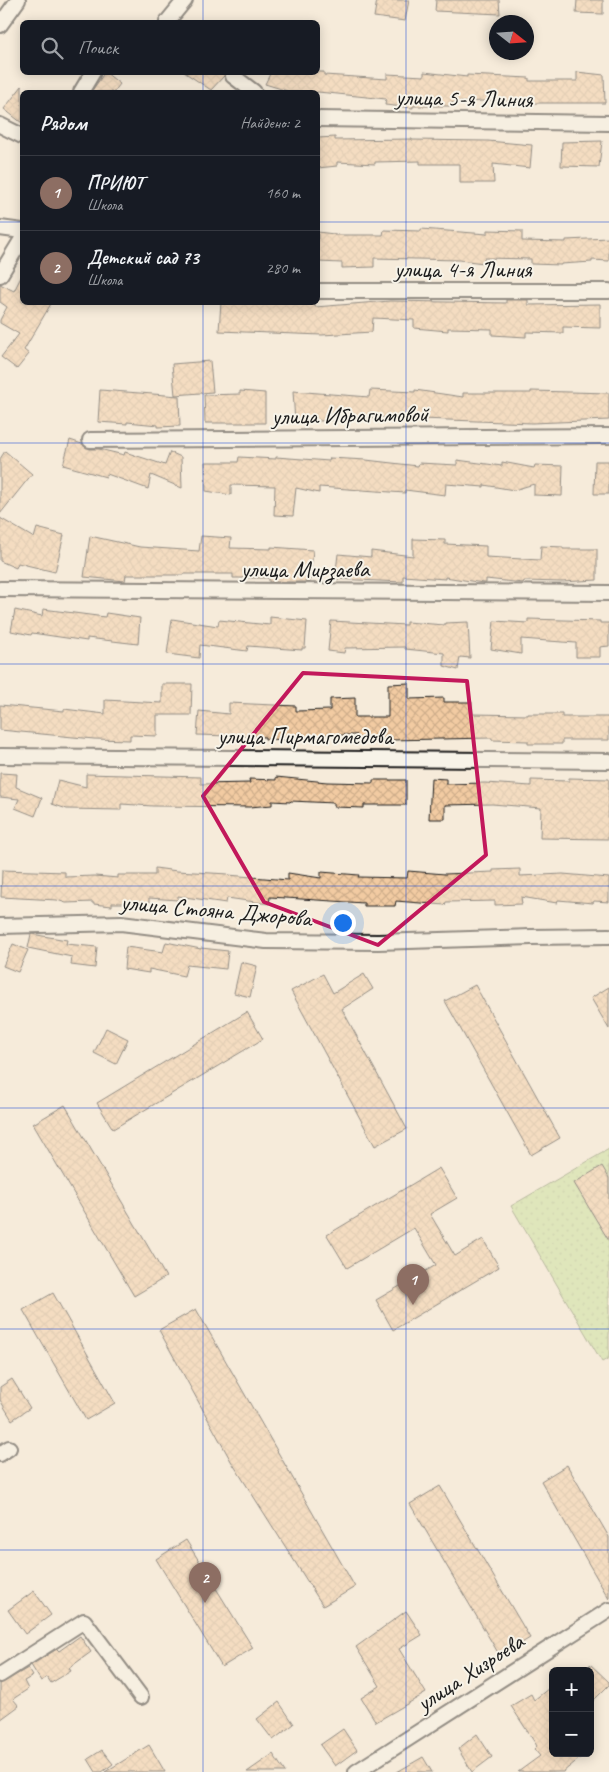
<!DOCTYPE html>
<html lang="ru">
<head>
<meta charset="utf-8">
<style>
  :root { --surface:#171b24; --page:#242831; --text:#f1f3f6; --muted:#9ea1a6; --line:#363941; --accent:#b45309 }
  body { margin:0; font-family:Caveat,sans-serif; background:var(--page); color:var(--text) }
  .controls { position:absolute; right:15px; bottom:15px; display:grid; overflow:hidden; border-radius:8px; box-shadow:0 2px 12px #0003 }
  .controls button { width:45px; height:45px; display:grid; place-items:center; padding:0; border:0; border-bottom:1px solid var(--line); background:var(--surface); color:var(--text); font:25px sans-serif }
  .compass { position:absolute; left:489px; top:15px; width:45px; height:45px; border-radius:50%; background:var(--surface); box-shadow:0 2px 12px #0003; rotate:107deg }
  .you { position:absolute; left:342px; top:922px; width:18px; height:18px; margin:-12px; border:4px solid #fff; border-radius:50%; background:#1a73e8; box-shadow:0 0 0 8px #1a73e833 }
  .badge { display:grid; place-items:center; width:32px; height:32px; border-radius:50%; background:var(--accent); color:#fff; font-size:16px; font-weight:700 }
  .pin { position:absolute; translate:-50% -41px; filter:drop-shadow(0 1px 2px #0008) }
  .pin::after { content:''; position:absolute; top:26px; width:18px; height:15px; background:inherit; clip-path:polygon(0 0,100% 0,50% 100%) }
  .list { margin:0; padding:0; list-style:none }
  h2 { display:flex; justify-content:space-between; align-items:center; height:65px; margin:0; padding:0 20px; font-size:21px }
  h2 small { font-size:16px; font-weight:400; color:var(--muted) }
  .list li { display:grid; grid-template-columns:32px 1fr auto; gap:15px; align-items:center; box-sizing:border-box; height:75px; padding:0 20px; border-top:1px solid var(--line) }
  .list b { display:block; font-size:19px; white-space:nowrap }
  .list p { margin:0; font-size:16px; white-space:nowrap; color:var(--muted) }
  .list em { font-size:16px; font-style:normal; color:var(--muted) }
  .icon { flex:none; width:28px; height:28px; fill:none; stroke:currentColor; stroke-width:2; stroke-linecap:round; stroke-linejoin:round }
  .map { position:relative; flex:none; width:609px; height:1772px; overflow:hidden }
  .search { position:absolute; background:var(--surface); box-shadow:0 2px 12px #0003; left:20px; top:20px; width:300px; height:55px; display:flex; align-items:center; gap:12px; box-sizing:border-box; padding:0 18px; border-radius:8px; color:var(--muted); font-size:19px }
  .panel { position:absolute; background:var(--surface); box-shadow:0 2px 12px #0003; left:20px; top:90px; width:300px; height:215px; border-radius:8px }
  .map>svg:first-child { display:block }
  .park { fill:url(#park-dots); stroke:#707e59 }
  .building { fill:url(#building-cross-hatch); stroke:#1c1c1c }
  .lines { fill:none; stroke-linecap:round; stroke-linejoin:round }
  .minor-casing { stroke:#1c1c1c; stroke-width:18 }
  .minor { stroke:#f7f3e8; stroke-width:14 }
  .marked { fill:none; stroke:#c2185b; stroke-width:4; stroke-linejoin:round }
  .grid { fill:none; stroke:#1d4ed8; stroke-width:1; stroke-opacity:0.55 }
  .labels { text-anchor:middle; stroke-width:4; stroke-linejoin:round; paint-order:stroke }
  .street-label { font-size:24px; fill:#1c1c1c; stroke:#f7f3e8 }
</style>
</head>
<body>
<div class="map">
<svg width="609" height="1772" viewBox="0 0 609 1772">
  <defs>
    <pattern id="park-dots" width="8" height="8" patternUnits="userSpaceOnUse" patternTransform="scale(1.25)"><rect width="8" height="8" fill="#c4df96"/><path d="M2 2h.1M6 6h.1" fill="none" stroke="#a8bf81" stroke-width="1.8" stroke-linecap="round"/></pattern>
    <pattern id="building-cross-hatch" width="8" height="8" patternUnits="userSpaceOnUse" patternTransform="scale(1.25)"><rect width="8" height="8" fill="#f2cba2"/><path d="M0 0l8 8M0 8l8-8" fill="none" stroke="#cfae8b"/></pattern>
  </defs>
  <rect width="100%" height="100%" fill="#f6ebda"/>
  <filter id="ink" filterUnits="userSpaceOnUse"><feTurbulence type="fractalNoise" baseFrequency=".02" numOctaves="2"/><feDisplacementMap in="SourceGraphic" scale="10" xChannelSelector="R" yChannelSelector="G"/><feConvolveMatrix kernelMatrix="1 2 1 2 8 2 1 2 1" color-interpolation-filters="sRGB"/></filter>
  <g filter="url(#ink)">
    <path class="park" d="M609,1149V1358L602,1362L511,1206Z"/>
    <path class="building" d="M377,0H409L405,21L374,17Z
      M436,0H499L500,14L435,11Z
      M577,0H603V14L576,13Z
      M105,72L120,84L114,92H91Z
      M184,72H225L224,76L211,90Z
      M271,72H324V75L387,79V74L424,76V72L467,77V75L529,78V81H577V72L604,75L605,103H530V104L498,100L451,103V106H413V108L385,105L386,99L318,92H291L265,84Z
      M22,86V123L4,109Z
      M335,137V140L412,139V140L488,141L532,145L530,168L493,164L494,183H460V164H420V161L375,162V164L337,162V166L318,168V138Z
      M602,141L599,167L561,166L562,142Z
      M421,229L487,234V230L522,231V241L566,242V240L609,238V261L592,260V262L561,264V265L531,264V259L484,258V263L459,260L374,258V267L342,268V263L318,262V232L334,234V235H383L384,230L421,231Z
      M22,275V302H52L24,350L29,354L17,369L1,357L19,334L0,323V320L7,307L0,302V284L14,291Z
      M506,300H528V305L600,304V328L563,327V333L526,332V337L492,335V329L448,328V331L414,328V320L373,318L372,332L322,335L219,331L221,302H315V307L390,301L506,303Z
      M210,361L213,392L175,395L172,364Z
      M100,390L179,396L180,426L158,427V425L127,422V424L98,422Z
      M370,390L415,392V390L463,397V393H531V391L609,393V420L532,423L365,417V419L295,422L293,391L369,397Z
      M240,391L265,393V423H205L204,395L240,394Z
      M70,440L82,444L90,449H99L124,455L125,452L165,465L170,452L181,457L182,488L151,475L148,489L107,474L106,477L63,465Z
      M5,451L32,474L0,514V459Z
      M239,457L276,459V457L329,461L330,458L366,460L418,466L419,463L457,465V460L502,466V462L534,468L535,465L563,466L562,496L534,495V484L514,490L484,485V487L446,484L445,495L405,490V493L319,487V493L296,488L293,516L274,515L275,486L231,485V495L206,491L205,462H238Z
      M595,461H609V494H594Z
      M0,518L34,538L37,528L64,535L55,572L18,563L16,568L0,561Z
      M90,536L140,547L199,551L201,536L231,538L230,548L271,549V547L313,550L310,582H269V578H233V574H184V575H126L125,581L84,577Z
      M413,539L445,540V544L486,546V557L540,560L541,546L563,547V549H597V580L562,582L524,581L523,583L486,579V583H483L445,577V579L403,576V582L335,579L338,554L371,557V551L413,556Z
      M43,609L105,617L106,613L140,618L138,644L87,638V641L32,633L31,635L11,631L15,610L42,616Z
      M270,617L307,621L305,648H302V650L248,646L247,651L200,645L199,658L167,654L172,619L218,626L219,620L270,625Z
      M528,619L600,621V623H609V646L600,647V657H576V643L521,639V654L491,649L494,621L528,623Z
      M331,621L406,625V622L445,625V623L468,622L470,658L460,657L458,670L444,666V653L405,649V647L345,648L344,653L328,651Z
      M409,683V699L444,698V702H472L473,714L528,715V714H562V717H609V740H562V744H528V741L492,740V738L389,740L357,738V735H325V737L295,738V740L265,739V737L197,735L199,711L229,714V703L296,706V711L330,710V699L355,698V717H388V684Z
      M162,684H192L191,715H157V736L130,735V740L94,739L0,730V705L64,711V709L105,714V700L162,703Z
      M0,773L17,774L16,787L42,798L35,816L15,808L19,799L0,797Z
      M86,774L201,777V784L250,783L249,779L276,780V777L327,782L373,783V780H406V805H364V808L334,807V803L291,801L290,802L272,801V805L250,807L153,806L121,804V810L67,809L52,804L58,780L86,787Z
      M431,778L446,779V784L485,783L531,786V780L569,781V778L609,779L608,839L540,838L541,808L492,804L445,805V819H429Z
      M155,868L177,871L228,874V875L288,880V873L321,878V872L359,875L358,877L407,878L408,871L445,874L493,872V870L520,869V876L563,874L609,878V902L594,901L593,903L558,900L557,903L521,897L522,904L495,905V901L446,902L445,905L396,901L395,906H364V903L270,897L269,904L227,898L226,903L178,896V900L149,898V903H112V906L93,904V902L66,903L57,900L1,897L2,870L65,872V877L95,876L118,878V875H155Z
      M31,934L67,940L66,944L97,947L95,968L71,965L72,957L28,948Z
      M166,942L201,949V948L228,951L226,969L187,965L184,976L149,969V973L124,969L126,947L163,952Z
      M13,944L28,950L18,972L3,966Z
      M241,962L257,966L250,997L234,993Z
      M323,974L333,993L364,974L373,989L342,1009L407,1129L375,1146L291,991Z
      M475,985L560,1138L531,1155L445,1001Z
      M609,987V1029L591,998Z
      M247,1012L263,1039L113,1129L97,1103Z
      M106,1028L128,1039L116,1064L94,1053Z
      M65,1105L166,1277L134,1296L33,1124Z
      M602,1166L609,1178V1241L574,1183Z
      M439,1168L457,1198L430,1214L455,1256L483,1239L499,1267L393,1330L376,1300L436,1265L414,1228L347,1268L327,1235Z
      M53,1293L115,1403L86,1420L23,1310Z
      M196,1309L355,1587L323,1606L231,1461L159,1330Z
      M12,1379L30,1408L12,1420L0,1400V1387Z
      M567,1465L609,1537V1599L541,1481Z
      M440,1486L530,1638L500,1656L410,1504Z
      M186,1540L253,1648L222,1667L156,1559Z
      M34,1591L51,1615L25,1634L8,1610Z
      M406,1611L422,1635L399,1649L426,1693L376,1722L361,1698L380,1686L356,1647Z
      M80,1636L91,1652L69,1668L71,1671L51,1683L47,1677L41,1681L31,1665L57,1649L59,1651Z
      M590,1664L609,1682V1685L590,1704Z
      M28,1668L33,1676L24,1681L28,1689L13,1699L19,1706L0,1720V1684Z
      M553,1685V1753H586L563,1772H518L540,1756L534,1749L537,1746L511,1706L531,1694L534,1700Z
      M279,1702L294,1724L273,1740L257,1719Z
      M343,1729L357,1750L335,1766L320,1745Z
      M477,1734L492,1757L472,1772L458,1749Z
      M149,1745L165,1772H105Z
      M102,1750L113,1764L102,1772H96L88,1759Z
      M273,1754L285,1772H247Z
      M423,1757L432,1772H397Z"/>
    <g class="lines">
      <defs>
        <path id="minor" d="M167,22L185,0
          M0,25L18,0
          M233,76L254,92
          M81,92L93,72
          M318,119L609,123
          M0,125L22,136
          M0,228L22,231
          M0,275L22,239
          M318,291H609
          M90,440L609,436
          M0,589L609,593
          M0,756L609,761
          M0,926L121,923L266,941L378,942L531,937L609,936
          M0,1454L9,1448
          M0,1675L84,1621L141,1697
          M356,1772L609,1610"/>
      </defs>
      <use href="#minor" class="minor-casing"/>
      <use href="#minor" class="minor"/>
    </g>
  </g>
  <path d="M0 0H609V1772H0ZM303,673L467,681L486,855L378,945L264,902L203,796Z" fill="#f6ebda" fill-opacity=".55" fill-rule="evenodd"/>
  <path class="marked" d="M303,673L467,681L486,855L378,945L264,902L203,796Z"/>
  <path class="grid" d="M203,0V22M406,0V1772M203,72V92M0,222H22M318,222H609M203,302V1772M0,443H609M0,664H609M0,886H609M0,1108H609M0,1329H609M0,1550H609"/>
  <g class="labels">
    <g class="street-label">
      <text transform="translate(464 98) rotate(1)" y="8">улица 5-я Линия</text>
      <text x="463" y="277">улица 4-я Линия</text>
      <text transform="translate(350 415) rotate(-1)" y="8">улица Ибрагимовой</text>
      <text x="305" y="577">улица Мирзаева</text>
      <text x="305" y="744">улица Пирмагомедова</text>
      <text transform="translate(216 910) rotate(5)" y="8">улица Стояна Джорова</text>
      <text transform="translate(470 1672) rotate(-33)" y="8">улица Хизроева</text>
    </g>
  </g>
</svg>
<div class="controls">
<button>+</button>
<button>−</button>
</div>
<svg class="compass" viewBox="-18 -18 36 36"><path d="M0-13l5 13h-10z" fill="#e53935"/><path d="M0 13l5-13h-10z" fill="#9ea1a6"/></svg>
<div class="you"></div>
<div class="pin badge" style="left:413px;top:1305px;background:#8d6e63">1</div>
<div class="pin badge" style="left:205px;top:1603px;background:#8d6e63">2</div>
<div class="search"><svg class="icon" aria-label="search" viewBox="0 0 24 24"><circle cx="10" cy="10" r="6"/><path d="M15 15l6 6"/></svg>Поиск</div>
<section class="panel">
<h2>Рядом<small>Найдено: 2</small></h2>
<ul class="list">
<li><span class="badge" style="background:#8d6e63">1</span><div><b>ПРИЮТ</b><p>Школа</p></div><em>160 m</em></li>
<li><span class="badge" style="background:#8d6e63">2</span><div><b>Детский сад 73</b><p>Школа</p></div><em>280 m</em></li>
</ul>
</section>
</div>
</body>
</html>
